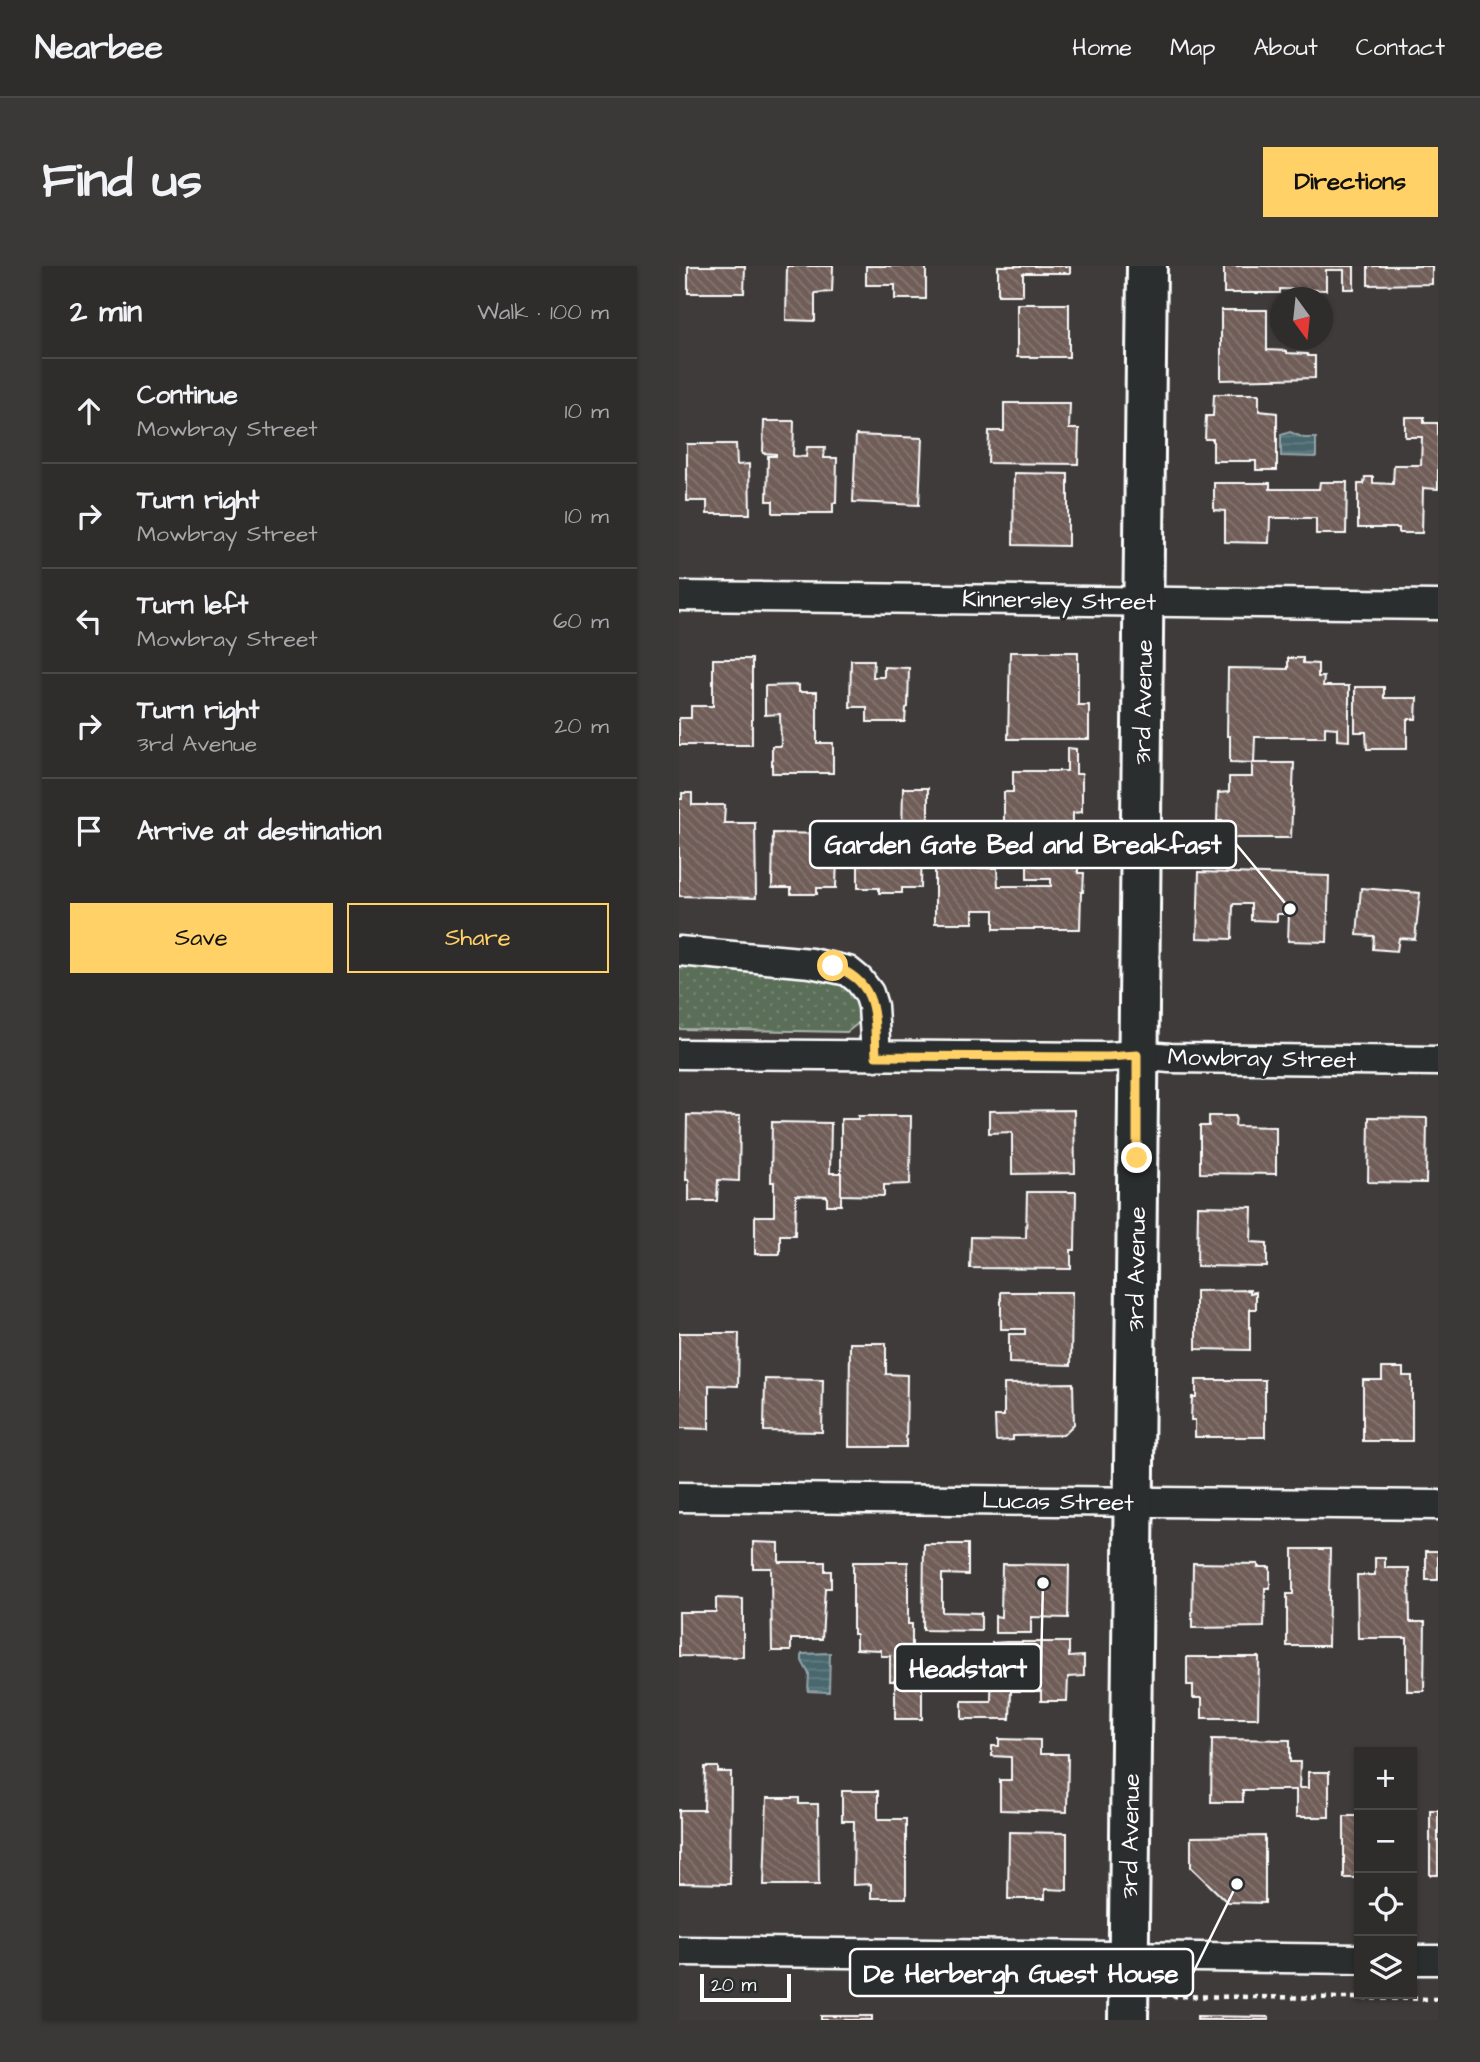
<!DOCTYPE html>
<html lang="en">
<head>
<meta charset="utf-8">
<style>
  :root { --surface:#2f2c2c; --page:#3b3838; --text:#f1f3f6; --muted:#a7a7a9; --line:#4a4848; --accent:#ffd166 }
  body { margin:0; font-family:"Architects Daughter",sans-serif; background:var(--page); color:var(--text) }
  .controls { position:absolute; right:21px; bottom:21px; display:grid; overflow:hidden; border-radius:0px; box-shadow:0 2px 5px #0004 }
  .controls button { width:63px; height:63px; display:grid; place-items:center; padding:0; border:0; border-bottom:2px solid var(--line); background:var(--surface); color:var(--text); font:35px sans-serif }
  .compass { position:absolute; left:591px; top:21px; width:63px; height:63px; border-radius:50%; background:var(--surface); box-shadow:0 2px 5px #0004; rotate:165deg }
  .scale { position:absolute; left:21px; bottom:18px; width:91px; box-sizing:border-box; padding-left:7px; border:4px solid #fff; border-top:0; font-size:19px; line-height:24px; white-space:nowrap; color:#fff; -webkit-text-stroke:5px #2a2d2e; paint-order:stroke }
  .stop { position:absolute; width:21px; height:21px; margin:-16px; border:5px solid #ffd166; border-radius:50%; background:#fff }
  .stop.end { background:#ffd166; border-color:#fff; box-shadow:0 2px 7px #0008 }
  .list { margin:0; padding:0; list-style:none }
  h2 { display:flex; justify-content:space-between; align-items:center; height:91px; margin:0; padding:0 28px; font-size:30px }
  h2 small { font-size:23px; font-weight:400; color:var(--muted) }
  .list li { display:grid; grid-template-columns:46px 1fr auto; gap:21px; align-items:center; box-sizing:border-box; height:105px; padding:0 28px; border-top:2px solid var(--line) }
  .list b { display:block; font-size:26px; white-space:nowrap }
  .list p { margin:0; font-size:23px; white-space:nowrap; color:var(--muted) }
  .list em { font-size:23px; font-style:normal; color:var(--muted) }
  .actions { display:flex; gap:14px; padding:21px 28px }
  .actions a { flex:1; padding:16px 0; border:2px solid var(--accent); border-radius:0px; text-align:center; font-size:24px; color:var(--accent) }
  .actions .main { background:var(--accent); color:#111 }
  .icon { flex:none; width:38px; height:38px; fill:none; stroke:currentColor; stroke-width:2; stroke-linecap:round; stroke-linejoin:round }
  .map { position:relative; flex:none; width:759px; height:1754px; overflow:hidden; border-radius:0px }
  header { display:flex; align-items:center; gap:42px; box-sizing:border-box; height:98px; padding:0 35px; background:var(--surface); border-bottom:2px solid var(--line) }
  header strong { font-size:33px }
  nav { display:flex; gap:38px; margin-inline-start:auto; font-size:24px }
  .intro { display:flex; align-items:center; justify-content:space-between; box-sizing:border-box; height:168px; padding:0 42px }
  h1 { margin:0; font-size:49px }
  .button { padding:18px 32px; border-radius:0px; background:var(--accent); color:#111; font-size:24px; font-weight:700 }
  main { display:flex; gap:42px; padding:0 42px }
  aside { flex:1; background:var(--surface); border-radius:0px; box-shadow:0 2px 5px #0004 }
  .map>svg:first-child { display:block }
  .green { fill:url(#green-dots); stroke:#acb6ac; stroke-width:2 }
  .water { fill:url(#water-rules); stroke:#92a4a8; stroke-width:2 }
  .building { fill:url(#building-back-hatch); stroke:#fff; stroke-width:2 }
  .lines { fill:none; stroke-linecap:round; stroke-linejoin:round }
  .street-casing { stroke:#fff; stroke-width:33 }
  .secondary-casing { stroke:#fff; stroke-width:44 }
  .path { stroke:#fff; stroke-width:4.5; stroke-dasharray:5 5; stroke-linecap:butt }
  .street { stroke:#2a2d2e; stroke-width:28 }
  .secondary { stroke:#2a2d2e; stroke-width:38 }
  .route { stroke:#ffd166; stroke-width:9 }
  .labels { text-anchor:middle; stroke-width:6; stroke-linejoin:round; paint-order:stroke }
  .street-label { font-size:24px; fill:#fff; stroke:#2a2d2e }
  .leader { fill:none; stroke:#fff; stroke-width:2.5 }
  .callout-dot { fill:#fff; stroke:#2a2d2e; stroke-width:2.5 }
  .callout { fill:#2a2d2e; stroke:#fff; stroke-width:2.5 }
  .callout-label { font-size:26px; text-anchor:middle; font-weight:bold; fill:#fff }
</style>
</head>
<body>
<header>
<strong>Nearbee</strong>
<nav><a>Home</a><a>Map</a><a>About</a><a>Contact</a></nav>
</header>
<div class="intro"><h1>Find us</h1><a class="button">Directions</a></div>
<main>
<aside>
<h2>2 min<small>Walk · 100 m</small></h2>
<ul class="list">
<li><svg class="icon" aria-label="ahead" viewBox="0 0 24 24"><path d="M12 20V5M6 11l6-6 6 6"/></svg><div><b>Continue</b><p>Mowbray Street</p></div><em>10 m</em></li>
<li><svg class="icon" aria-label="right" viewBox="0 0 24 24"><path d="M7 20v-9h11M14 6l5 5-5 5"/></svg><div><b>Turn right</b><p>Mowbray Street</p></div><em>10 m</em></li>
<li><svg class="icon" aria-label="left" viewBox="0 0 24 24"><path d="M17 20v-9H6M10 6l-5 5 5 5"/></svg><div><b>Turn left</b><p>Mowbray Street</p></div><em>60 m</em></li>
<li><svg class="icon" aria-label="right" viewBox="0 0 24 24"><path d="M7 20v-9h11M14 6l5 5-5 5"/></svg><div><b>Turn right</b><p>3rd Avenue</p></div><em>20 m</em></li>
<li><svg class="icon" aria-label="arrive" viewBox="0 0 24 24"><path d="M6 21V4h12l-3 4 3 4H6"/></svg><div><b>Arrive at destination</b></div></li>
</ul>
<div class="actions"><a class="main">Save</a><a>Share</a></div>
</aside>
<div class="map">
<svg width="759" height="1754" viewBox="0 0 759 1754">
  <defs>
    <pattern id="green-dots" width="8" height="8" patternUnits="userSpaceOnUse" patternTransform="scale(1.75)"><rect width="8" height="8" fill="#5a6e59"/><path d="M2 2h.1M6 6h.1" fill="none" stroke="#738472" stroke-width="1.8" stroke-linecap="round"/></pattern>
    <pattern id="water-rules" width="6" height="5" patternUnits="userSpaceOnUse" patternTransform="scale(1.75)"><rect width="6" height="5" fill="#4a676e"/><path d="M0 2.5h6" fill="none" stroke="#657e84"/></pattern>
    <pattern id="building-back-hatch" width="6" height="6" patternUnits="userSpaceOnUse" patternTransform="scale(1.75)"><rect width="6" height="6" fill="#6f5d58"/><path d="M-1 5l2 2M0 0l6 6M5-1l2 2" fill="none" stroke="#857571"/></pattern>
  </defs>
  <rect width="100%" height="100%" fill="#3f3b3b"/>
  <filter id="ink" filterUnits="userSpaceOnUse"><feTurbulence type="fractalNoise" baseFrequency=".0143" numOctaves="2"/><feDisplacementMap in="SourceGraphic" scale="14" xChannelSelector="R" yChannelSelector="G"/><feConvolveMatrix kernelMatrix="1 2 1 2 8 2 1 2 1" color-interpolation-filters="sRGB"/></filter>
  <g filter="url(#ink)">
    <path class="green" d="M0,696L159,712C173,726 180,736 182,755L168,766L0,763Z"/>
    <path class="water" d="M611,166L625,172H637V191L602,190V169Z
      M151,1387L150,1426L129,1425L130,1408L123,1395V1388Z"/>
    <path class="building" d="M9,0H66L65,27H9Z
      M108,0H154L153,26L136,27V55L107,54Z
      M187,0H247V33H216V19H187Z
      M319,0H391V7H344V29H319Z
      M545,0H675V23H665V4H647V24L601,23V27H545Z
      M689,0H753V18L689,19Z
      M338,38H390V91H338Z
      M542,44H588V84L608,85V87L628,88L629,90H636V112L542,114Z
      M535,128H580V145L598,147V204H577V195H534V173H526L527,150H534Z
      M325,137H391L390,163H400L399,198L309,197L310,165H325Z
      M726,151H745V157H759V223L744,222L743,267H720V262H679V218H685L686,211H694V217L714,218L715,199H742L743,171H726Z
      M85,155H115L114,190L127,191L128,181H146L145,192H158L157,237H154V247H94V235H88L89,190H97V188L84,187Z
      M177,169L243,172L240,239L174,236Z
      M8,178H57L58,199L70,198L71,248H28V235H8Z
      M335,207L389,208V280L334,279Z
      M641,216H668L667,268H637V252H591L590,277L546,276V245L535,244V217H591V223H640Z
      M331,386H399V439H410V473H329Z
      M609,392H624V397L639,398V411H645L644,420H670V475L658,474V462L646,461V471H576L575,497L551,496V470H548L549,402L609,403Z
      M34,393H73V479H0V452H12V440H34Z
      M172,394H195L194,411H205V401L230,402L229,441L227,442L226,456H188V441H171Z
      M120,419V426H138V477H154V507H93V480H102L101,448L86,449V420Z
      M676,421H705V432H738L737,453H728V483H688L687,466H676Z
      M388,482L397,483V508H403V546L394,547V566H341V556H325V526H334V505H388Z
      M573,497H615L612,572H550V555H538L539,527L550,526V511H573Z
      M224,522H249V569H243L242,622H223V627H200V622H179V568H223Z
      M3,527H13V539H46L45,557H76L77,632L0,630V533H3Z
      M94,567L158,568V579H163L162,589H158L157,622H138V628H112V622H93Z
      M348,594H399V607H405L404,626H402L401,663H315V644H294V657H256V602H318L319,620H372V613H348Z
      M520,606L650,610L648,676L609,675L610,648H598V655L572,654V638H554L553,673L518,672Z
      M682,622L741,627L736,673L720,672L718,685L694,683L695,670L678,669Z
      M395,844L396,907L333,908V866L310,867V845Z
      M8,849L61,850L60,915L39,914L38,935H10V914H7Z
      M179,850H232L231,918L205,919V930L162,929V853H179Z
      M530,850H557L556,860L597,861V908L521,907V860H530Z
      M690,851L748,852L747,917L689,916Z
      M93,856L152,857L151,907H162V939H148V930L117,929L116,969H101V988H76V950H95V916H92Z
      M348,926H397L396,984H392V1003L291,1002L292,971L347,972Z
      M519,940L573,941L572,976L588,977V1001L518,1000Z
      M571,1024V1027L577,1026V1043H571V1084L517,1083V1025Z
      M322,1026H393L392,1099L330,1097V1068H346V1063H322Z
      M0,1067H60L59,1120L30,1119V1163L0,1162Z
      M171,1077H207V1108L228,1109L227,1181H170Z
      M703,1102H724V1110H733V1175H684V1114H703Z
      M86,1113L144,1114L143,1166L85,1165Z
      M517,1114H586V1171H516V1154H512L513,1131H517Z
      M394,1117L395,1158L384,1169L334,1170V1174L317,1175L316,1150H325V1118Z
      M74,1276L100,1277V1296H146V1305H152V1322H146L143,1373H112V1385H93L92,1302H74Z
      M245,1278H289V1309L263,1308V1346L302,1347V1365L244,1364Z
      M614,1283H651L649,1380H608V1328H614Z
      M747,1285H759V1314H747Z
      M696,1292H706V1302H730L731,1356H746L745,1425H728V1372H679L678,1309H696Z
      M174,1296H229V1358H233V1388H243V1453H216V1415H211V1390H202V1384L177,1383V1368H174Z
      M514,1297L579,1298V1301H591V1322H586L585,1361L513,1362Z
      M323,1298L390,1299L389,1352L352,1351V1367H316V1350L322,1351Z
      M37,1332L64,1333V1391L0,1390V1346H37Z
      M328,1376H390V1391L405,1390V1410L389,1411L388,1435H362V1425H332L331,1453H283V1435H312L313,1377Z
      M508,1391H580L579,1452H523V1432H514V1419H508Z
      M320,1473L361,1474V1488H389L388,1546L321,1544V1514H332V1491L313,1490V1480H320Z
      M533,1473L611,1474V1496H621L620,1522H629V1506H650V1551H617V1524H564V1536H532Z
      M26,1501H39V1506H52L51,1618L0,1617V1544H25Z
      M163,1525H199V1553H227V1632H192V1618L174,1619L175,1555H163Z
      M88,1532H120V1538H139L140,1619H85Z
      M751,1544H759V1609H751Z
      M665,1550H680V1612H665Z
      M330,1566L388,1567V1624L366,1623V1633H329Z
      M586,1570V1637L548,1636L512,1601V1571Z
      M142,1750H193V1754H142Z
      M518,1750L590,1751V1754H518Z"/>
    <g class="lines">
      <defs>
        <path id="street" d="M0,330L759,339
          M0,685L132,697L169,705L180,714L190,727L194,740L197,790
          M0,788L429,791L458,789L491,792L759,795
          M0,1231L759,1239
          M0,1685L680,1693
          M733,1694H759"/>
        <path id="secondary" d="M449,1754L468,0"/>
      </defs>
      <use href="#street" class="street-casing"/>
      <use href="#secondary" class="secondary-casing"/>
      <path class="path" d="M483,1730L759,1733"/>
      <use href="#street" class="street"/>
      <use href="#secondary" class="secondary"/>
    </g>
  </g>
  <g class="lines" filter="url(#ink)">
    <path class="route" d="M154,700C200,716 195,749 197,790L429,791L458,789V892"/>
  </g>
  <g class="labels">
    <g class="street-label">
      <text transform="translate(380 334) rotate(1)" y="8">Kinnersley Street</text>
      <text transform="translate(464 436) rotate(-89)" y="8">3rd Avenue</text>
      <text transform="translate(583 792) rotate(1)" y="8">Mowbray Street</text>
      <text transform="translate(457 1003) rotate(-89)" y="8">3rd Avenue</text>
      <text transform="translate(379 1235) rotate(1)" y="8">Lucas Street</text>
      <text transform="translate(451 1570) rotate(-89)" y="8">3rd Avenue</text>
    </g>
  </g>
  <path class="leader" d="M611 643L557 578M364 1317L362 1401M558 1618L514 1707"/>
  <g class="callout-dot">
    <circle cx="611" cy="643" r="7"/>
    <circle cx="364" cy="1317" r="7"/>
    <circle cx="558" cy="1618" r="7"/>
  </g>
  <g class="callout">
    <rect x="131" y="555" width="426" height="47" rx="7"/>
    <rect x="216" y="1378" width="146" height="47" rx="7"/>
    <rect x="171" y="1683" width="343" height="47" rx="7"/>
  </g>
  <g class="callout-label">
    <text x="344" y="587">Garden Gate Bed and Breakfast</text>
    <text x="289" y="1411">Headstart</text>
    <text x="342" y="1716">De Herbergh Guest House</text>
  </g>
</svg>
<div class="controls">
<button>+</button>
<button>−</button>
<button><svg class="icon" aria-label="locate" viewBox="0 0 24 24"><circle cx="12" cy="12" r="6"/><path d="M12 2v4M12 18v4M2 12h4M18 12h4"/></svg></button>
<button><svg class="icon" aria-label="layers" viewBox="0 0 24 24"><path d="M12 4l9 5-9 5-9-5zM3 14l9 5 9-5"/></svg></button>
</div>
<svg class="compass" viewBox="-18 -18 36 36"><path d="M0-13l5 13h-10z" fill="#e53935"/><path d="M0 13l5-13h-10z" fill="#a7a7a9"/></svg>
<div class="scale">20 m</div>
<div class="stop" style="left:154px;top:700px"></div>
<div class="stop end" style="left:458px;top:892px"></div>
</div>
</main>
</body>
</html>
